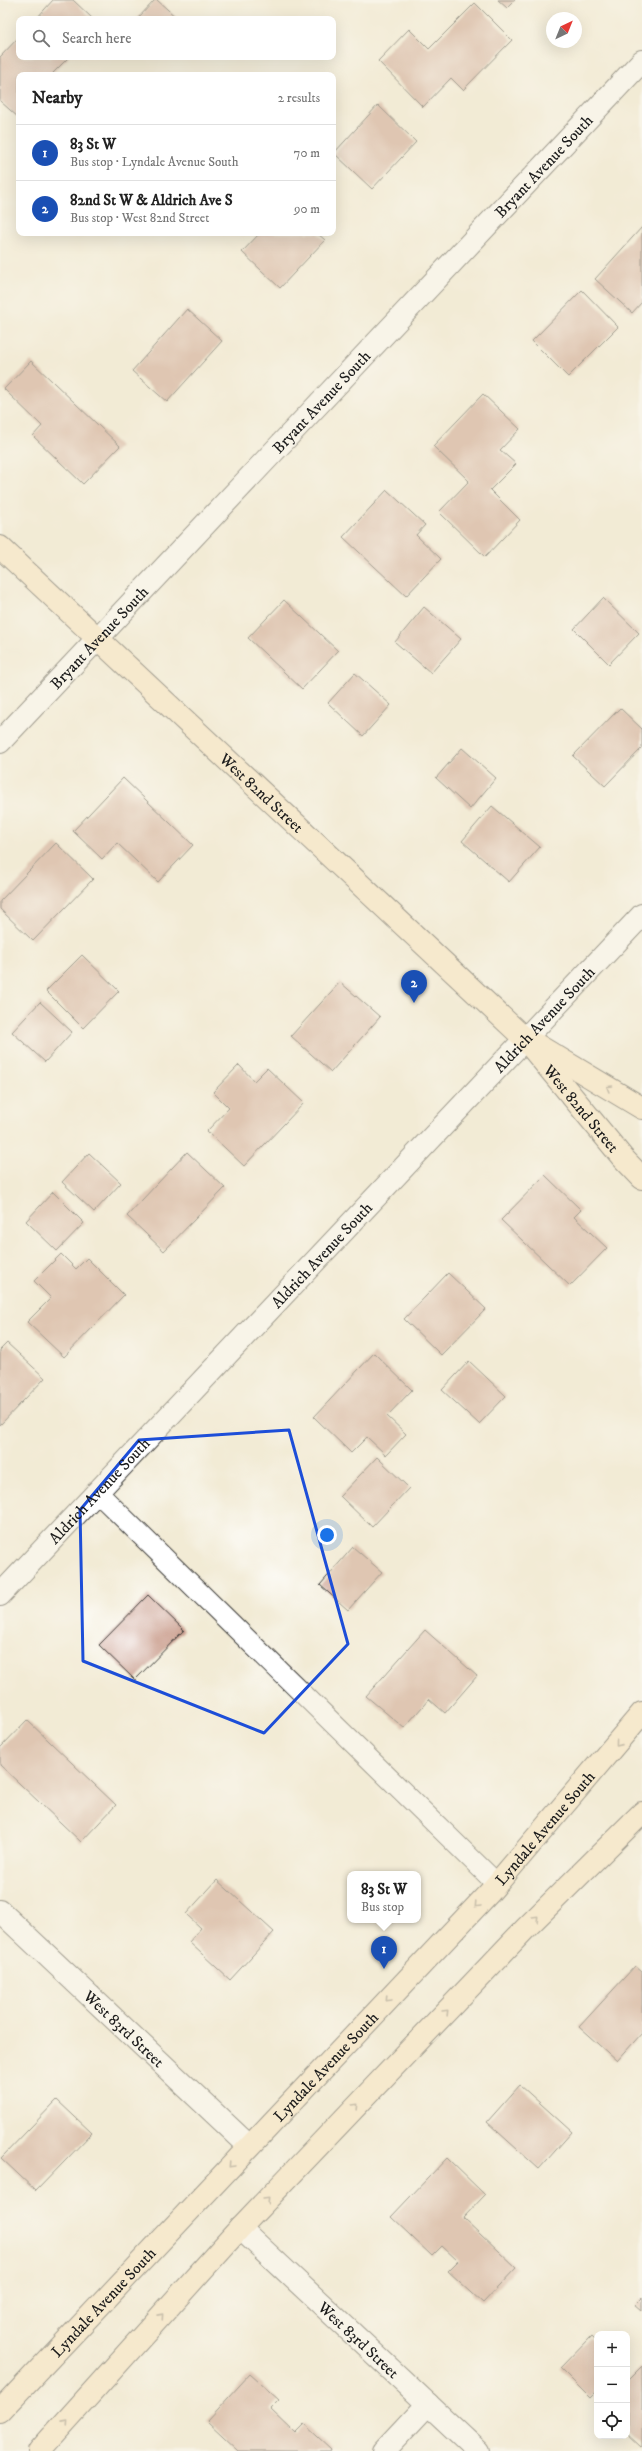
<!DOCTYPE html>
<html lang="en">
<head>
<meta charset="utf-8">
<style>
  :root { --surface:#fff; --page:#f6f6f6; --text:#222; --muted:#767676; --line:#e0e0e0; --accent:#b5179e }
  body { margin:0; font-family:"IM FELL DW Pica",serif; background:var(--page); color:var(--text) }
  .controls { position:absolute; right:12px; bottom:12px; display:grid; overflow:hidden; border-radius:8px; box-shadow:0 4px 16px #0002 }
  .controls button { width:36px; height:36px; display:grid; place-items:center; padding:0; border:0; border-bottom:1px solid var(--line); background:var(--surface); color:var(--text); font:20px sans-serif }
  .compass { position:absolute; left:546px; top:12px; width:36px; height:36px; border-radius:50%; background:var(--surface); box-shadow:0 4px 16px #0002; rotate:43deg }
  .you { position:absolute; left:327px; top:1535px; width:14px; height:14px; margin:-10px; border:3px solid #fff; border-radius:50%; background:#1a73e8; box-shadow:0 0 0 6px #1a73e833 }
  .badge { display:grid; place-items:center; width:26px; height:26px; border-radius:50%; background:var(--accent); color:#fff; font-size:13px; font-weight:700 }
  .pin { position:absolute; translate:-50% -33px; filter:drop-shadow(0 1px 2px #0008) }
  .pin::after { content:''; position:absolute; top:21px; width:14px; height:12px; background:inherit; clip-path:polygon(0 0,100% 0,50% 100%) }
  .popup { position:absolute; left:347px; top:1871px; width:74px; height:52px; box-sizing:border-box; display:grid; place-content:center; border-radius:8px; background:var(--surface); filter:drop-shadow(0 1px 3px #0005); font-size:13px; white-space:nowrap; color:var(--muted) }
  .popup b { font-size:15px; color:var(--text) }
  .popup::after { content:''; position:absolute; left:50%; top:100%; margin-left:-8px; border:8px solid transparent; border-top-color:var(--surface) }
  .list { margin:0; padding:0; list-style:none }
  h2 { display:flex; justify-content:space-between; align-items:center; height:52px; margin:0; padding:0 16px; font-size:17px }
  h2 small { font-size:13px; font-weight:400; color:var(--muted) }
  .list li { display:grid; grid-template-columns:26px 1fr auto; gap:12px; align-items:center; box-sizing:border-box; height:56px; padding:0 16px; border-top:1px solid var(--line) }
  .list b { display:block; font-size:15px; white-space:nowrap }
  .list p { margin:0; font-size:13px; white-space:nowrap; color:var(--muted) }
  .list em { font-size:13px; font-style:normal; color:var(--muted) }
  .icon { flex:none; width:22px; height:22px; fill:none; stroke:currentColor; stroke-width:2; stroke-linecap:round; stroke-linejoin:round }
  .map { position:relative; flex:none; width:642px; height:2451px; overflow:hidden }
  .search { position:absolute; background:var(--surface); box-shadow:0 4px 16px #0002; left:16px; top:16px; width:320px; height:44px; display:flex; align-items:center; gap:10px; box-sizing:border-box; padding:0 14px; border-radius:8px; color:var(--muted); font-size:15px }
  .panel { position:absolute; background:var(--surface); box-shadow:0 4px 16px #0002; left:16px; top:72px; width:320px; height:164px; border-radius:8px }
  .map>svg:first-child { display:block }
  .building { fill:#c89a88 }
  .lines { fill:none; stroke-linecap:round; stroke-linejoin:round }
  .lane-casing { stroke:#3c3b38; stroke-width:22 }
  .street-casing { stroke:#3c3b38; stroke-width:24 }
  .secondary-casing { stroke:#3c3b38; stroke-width:24 }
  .lane { stroke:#fff; stroke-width:20 }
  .street { stroke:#fff; stroke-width:22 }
  .secondary { stroke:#fbe6c4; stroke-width:22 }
  .oneway { stroke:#978b78 }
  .marked { fill:none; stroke:#1d4ed8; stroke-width:3; stroke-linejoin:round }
  .labels { text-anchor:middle; stroke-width:3; stroke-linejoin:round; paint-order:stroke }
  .street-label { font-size:16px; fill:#1c1c1c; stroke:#fff }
</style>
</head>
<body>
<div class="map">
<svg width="642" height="2451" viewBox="0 0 642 2451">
  <rect width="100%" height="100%" fill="#fff"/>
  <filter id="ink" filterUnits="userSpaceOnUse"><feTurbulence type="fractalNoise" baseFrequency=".025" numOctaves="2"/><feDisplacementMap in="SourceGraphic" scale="8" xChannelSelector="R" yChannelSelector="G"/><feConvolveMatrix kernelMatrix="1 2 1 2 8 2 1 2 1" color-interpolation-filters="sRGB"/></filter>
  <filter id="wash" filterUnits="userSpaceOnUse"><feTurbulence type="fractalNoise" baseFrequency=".012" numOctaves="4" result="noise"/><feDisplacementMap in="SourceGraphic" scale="16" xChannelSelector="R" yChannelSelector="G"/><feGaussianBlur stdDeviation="0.9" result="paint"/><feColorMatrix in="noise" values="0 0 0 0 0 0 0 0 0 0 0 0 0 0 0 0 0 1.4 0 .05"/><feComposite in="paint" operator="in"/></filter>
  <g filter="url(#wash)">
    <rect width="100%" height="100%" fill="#f2ebd5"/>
    <g id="blocks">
      <path class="building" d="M53,0H73L93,19H36Z
        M155,0H157L178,19H137Z
        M498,0H515L507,8Z
        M475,3L512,40L463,90L451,78L423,107L378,61L409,29L429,49Z
        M19,37V57H69L53,73L55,75H19V118L0,101V57Z
        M378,105L416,142L372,189L334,153Z
        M642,227V302L632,313L595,279Z
        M260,233H317L325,240L280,288L242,252Z
        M582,290L618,327L568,377L532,341Z
        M187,309L222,341L167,402L132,371Z
        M31,361L120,446L83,484L33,436L42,426L4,389Z
        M483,394L520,429L500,450L516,464L490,490L520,520L485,557L439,512L469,481L433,446Z
        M387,490L425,525L416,535L441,559L406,596L343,537Z
        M603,598L639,633L609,664L574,629Z
        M284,600L338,651L302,689L248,638Z
        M424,607L461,639L431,673L395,642Z
        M355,673L391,705L363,736L328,703Z
        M620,708L642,729V748L605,786L573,756Z
        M462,748L496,778L470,809L436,778Z
        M123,778L193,845L158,882L117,843L102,859L73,831Z
        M492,806L540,847L509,882L462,841Z
        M56,843L93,879L33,941L0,909V901Z
        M82,955L119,991L83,1028L46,991Z
        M340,982L380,1017L331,1072L291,1036Z
        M40,1002L72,1032L45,1062L12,1032Z
        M239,1065L254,1081L267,1068L304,1103L244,1166L207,1131L229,1108L213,1092Z
        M187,1152L225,1188L164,1251L127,1216Z
        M89,1153L121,1183L94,1212L62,1182Z
        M545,1175L581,1210L574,1217L607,1248L570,1286L501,1220Z
        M53,1192L84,1223L57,1251L26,1221Z
        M61,1254L76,1269L87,1258L124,1295L64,1357L27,1322L51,1298L34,1281Z
        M448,1273L486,1309L441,1355L404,1319Z
        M7,1343L45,1378L0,1425V1350Z
        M374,1353L412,1390L387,1416L406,1434L386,1455L367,1437L351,1453L314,1417Z
        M469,1361L506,1396L479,1424L442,1390Z
        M377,1457L409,1488L372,1527L340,1496Z
        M353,1547L382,1572L348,1610L320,1585Z
        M148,1595L184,1630L135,1680L99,1645Z
        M425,1630L477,1676L445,1713L429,1699L404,1728L366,1696Z
        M27,1720L116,1805L81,1842L0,1765V1748Z
        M217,1880L274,1932L230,1980L189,1942L201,1928L186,1914Z
        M635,1966L642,1972V2033L617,2061L579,2027Z
        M520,2085L572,2132L539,2169L487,2122Z
        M57,2100L92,2133L36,2191L1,2158Z
        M447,2158L485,2195L463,2218L516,2268L483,2303L448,2271L458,2261L442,2246L432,2256L391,2217Z
        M642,2298V2311L635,2305Z
        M591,2336L597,2342V2391L590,2398L560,2368Z
        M642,2366V2446L641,2447L627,2434V2381Z
        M250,2374L279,2400L270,2409L295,2433L304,2424L331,2449L330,2451H239L207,2421Z"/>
    </g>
  </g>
  <g filter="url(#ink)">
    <use href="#blocks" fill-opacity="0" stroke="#3c3b38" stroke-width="1"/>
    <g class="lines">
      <defs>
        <path id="lane" d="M98,1493L497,1884"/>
        <g id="street">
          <path id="s1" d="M0,742L642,61"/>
          <path id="s2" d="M0,1595L642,915"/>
          <path id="s3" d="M0,1911L249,2146"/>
          <path id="s4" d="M240,2228L478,2451"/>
          <path d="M384,2451L428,2404"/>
        </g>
        <g id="secondary">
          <path id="s5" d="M0,547L524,1038L622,1157L642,1178"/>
          <path d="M537,1045L642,1108"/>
          <path id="s6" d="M0,2411L490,1892L642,1713"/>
          <path d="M39,2451L240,2228L525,1929L642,1813"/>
        </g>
      </defs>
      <use href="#lane" class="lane-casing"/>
      <use href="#street" class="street-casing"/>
      <use href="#secondary" class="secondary-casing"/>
      <use href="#lane" class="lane"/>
      <use href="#street" class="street"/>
      <use href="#secondary" class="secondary"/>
    </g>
    <defs><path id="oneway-chevron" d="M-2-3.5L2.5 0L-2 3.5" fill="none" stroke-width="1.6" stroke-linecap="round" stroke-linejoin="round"/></defs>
    <g class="oneway">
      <use href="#oneway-chevron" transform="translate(609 1088) rotate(-149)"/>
      <use href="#oneway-chevron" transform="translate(618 1744) rotate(129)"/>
      <use href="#oneway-chevron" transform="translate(477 1905) rotate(133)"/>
      <use href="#oneway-chevron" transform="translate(536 1918) rotate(-45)"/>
      <use href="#oneway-chevron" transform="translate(388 1999) rotate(133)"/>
      <use href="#oneway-chevron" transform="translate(446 2012) rotate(-46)"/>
      <use href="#oneway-chevron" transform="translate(356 2106) rotate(-46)"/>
      <use href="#oneway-chevron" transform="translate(231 2165) rotate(133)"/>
      <use href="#oneway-chevron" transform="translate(267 2200) rotate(-46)"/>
      <use href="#oneway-chevron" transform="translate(161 2316) rotate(-48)"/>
      <use href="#oneway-chevron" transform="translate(66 2422) rotate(-48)"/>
    </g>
  </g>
  <path d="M0 0H642V2451H0ZM289,1430L348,1644L264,1733L83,1661L80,1510L139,1440Z" fill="#f2ebd5" fill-opacity=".55" fill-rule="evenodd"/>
  <path class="marked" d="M289,1430L348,1644L264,1733L83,1661L80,1510L139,1440Z"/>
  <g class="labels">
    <g class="street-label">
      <text dy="6" stroke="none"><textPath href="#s1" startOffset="792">Bryant Avenue South</textPath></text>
      <text dy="6" stroke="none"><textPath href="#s1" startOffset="468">Bryant Avenue South</textPath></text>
      <text dy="6" stroke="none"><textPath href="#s1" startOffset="144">Bryant Avenue South</textPath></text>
      <text dy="6" stroke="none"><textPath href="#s5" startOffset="359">West 82nd Street</textPath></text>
      <text dy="6" stroke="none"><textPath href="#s2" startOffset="792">Aldrich Avenue South</textPath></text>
      <text dy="6" stroke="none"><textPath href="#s5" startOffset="809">West 82nd Street</textPath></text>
      <text dy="6" stroke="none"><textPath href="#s2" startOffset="468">Aldrich Avenue South</textPath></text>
      <text dy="6" stroke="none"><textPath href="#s2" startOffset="144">Aldrich Avenue South</textPath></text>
      <text dy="6" stroke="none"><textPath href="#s6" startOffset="798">Lyndale Avenue South</textPath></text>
      <text dy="6" stroke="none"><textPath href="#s3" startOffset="171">West 83rd Street</textPath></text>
      <text dy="6" stroke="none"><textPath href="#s6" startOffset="474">Lyndale Avenue South</textPath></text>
      <text dy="6" stroke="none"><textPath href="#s6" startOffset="150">Lyndale Avenue South</textPath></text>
      <text dy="6" stroke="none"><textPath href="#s4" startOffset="163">West 83rd Street</textPath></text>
    </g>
  </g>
</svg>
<div class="controls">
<button>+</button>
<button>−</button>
<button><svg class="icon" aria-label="locate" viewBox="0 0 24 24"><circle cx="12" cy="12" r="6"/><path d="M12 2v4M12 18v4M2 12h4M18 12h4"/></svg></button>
</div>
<svg class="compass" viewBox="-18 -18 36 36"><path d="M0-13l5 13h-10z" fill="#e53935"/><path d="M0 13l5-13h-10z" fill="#767676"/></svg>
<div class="you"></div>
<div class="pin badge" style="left:384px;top:1969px;background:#1a4fb4">1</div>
<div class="popup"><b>83 St W</b>Bus stop</div>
<div class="pin badge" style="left:414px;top:1003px;background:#1a4fb4">2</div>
<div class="search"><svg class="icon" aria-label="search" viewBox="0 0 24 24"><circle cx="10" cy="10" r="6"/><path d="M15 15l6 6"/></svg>Search here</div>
<section class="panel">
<h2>Nearby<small>2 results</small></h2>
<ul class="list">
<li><span class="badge" style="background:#1a4fb4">1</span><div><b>83 St W</b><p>Bus stop · Lyndale Avenue South</p></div><em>70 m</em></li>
<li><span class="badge" style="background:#1a4fb4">2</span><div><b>82nd St W &amp; Aldrich Ave S</b><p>Bus stop · West 82nd Street</p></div><em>90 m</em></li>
</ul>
</section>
</div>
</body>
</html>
